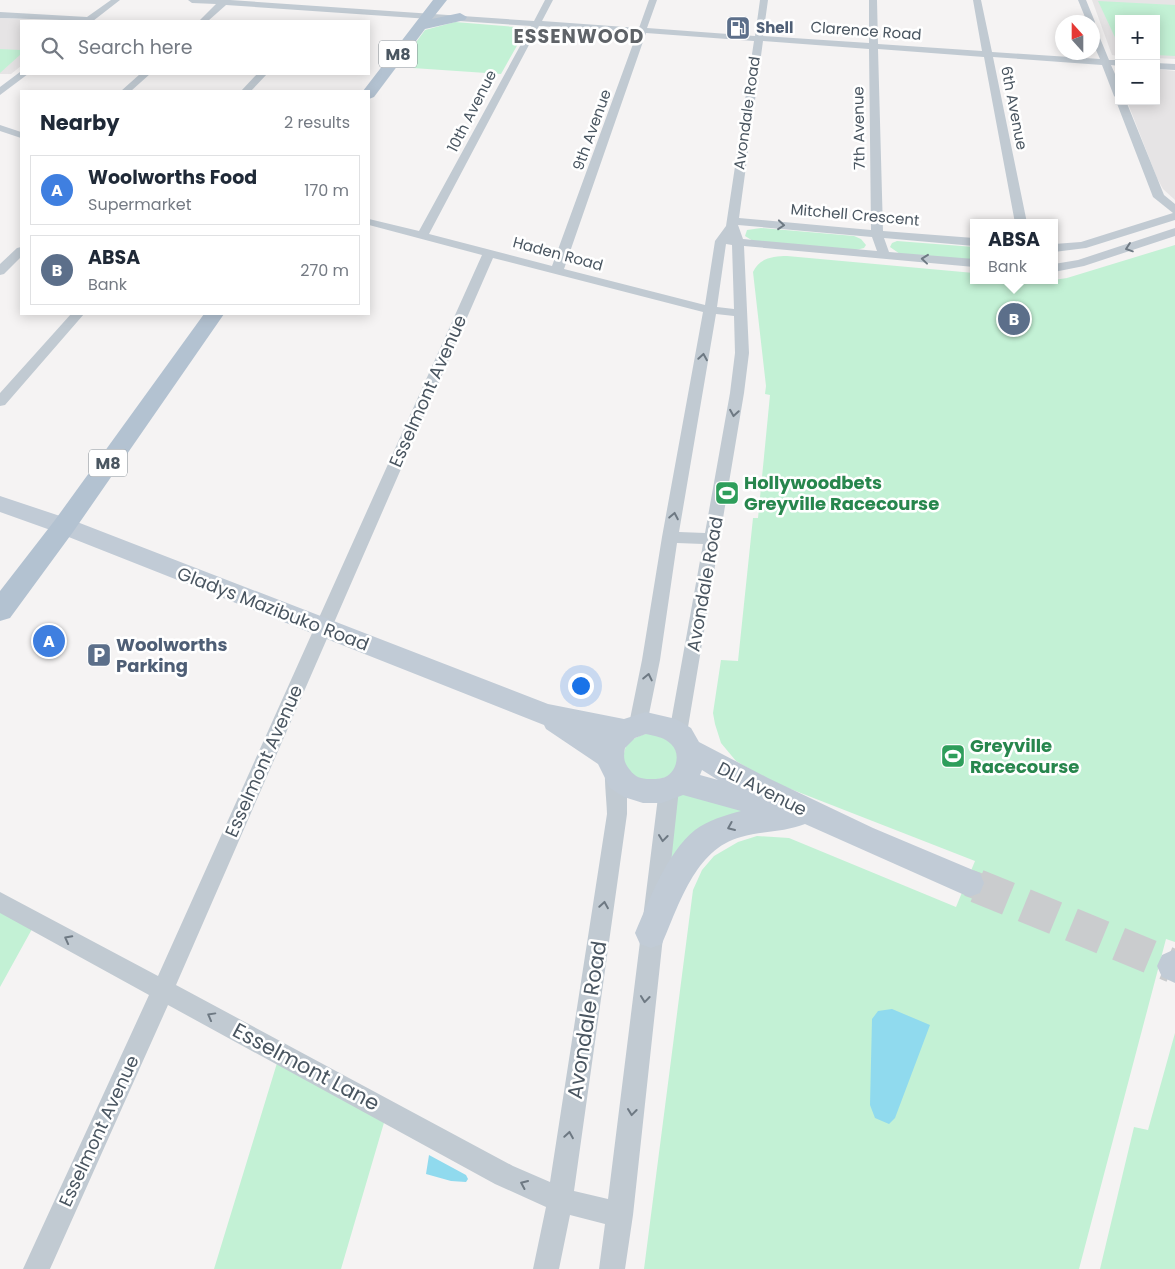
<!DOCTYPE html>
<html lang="en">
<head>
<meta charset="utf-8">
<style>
  :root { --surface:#fff; --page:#f6f6f7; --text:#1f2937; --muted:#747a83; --line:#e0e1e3; --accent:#d93025 }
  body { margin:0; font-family:Poppins,sans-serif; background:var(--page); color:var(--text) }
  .controls { position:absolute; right:15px; top:15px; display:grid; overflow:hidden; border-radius:0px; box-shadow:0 2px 12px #0003 }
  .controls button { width:45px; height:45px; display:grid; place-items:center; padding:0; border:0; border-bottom:1px solid var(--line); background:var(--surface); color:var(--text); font:25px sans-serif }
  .compass { position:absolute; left:1055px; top:15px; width:45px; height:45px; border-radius:50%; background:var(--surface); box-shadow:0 2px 12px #0003; rotate:339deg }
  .you { position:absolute; left:580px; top:685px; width:18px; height:18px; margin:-12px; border:4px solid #fff; border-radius:50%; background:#1a73e8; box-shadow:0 0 0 8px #1a73e833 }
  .badge { display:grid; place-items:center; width:32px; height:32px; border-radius:50%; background:var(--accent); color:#fff; font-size:16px; font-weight:700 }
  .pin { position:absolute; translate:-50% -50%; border:2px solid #fff; box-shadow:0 1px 5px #0006 }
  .popup { position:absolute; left:970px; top:219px; width:88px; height:65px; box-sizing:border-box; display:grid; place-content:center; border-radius:0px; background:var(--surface); filter:drop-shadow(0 1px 4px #0005); font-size:16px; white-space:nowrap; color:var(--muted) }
  .popup b { font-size:19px; color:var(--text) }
  .popup::after { content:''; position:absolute; left:50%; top:100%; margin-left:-10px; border:10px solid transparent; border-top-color:var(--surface) }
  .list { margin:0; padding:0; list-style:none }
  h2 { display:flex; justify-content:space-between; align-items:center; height:65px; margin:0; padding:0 20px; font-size:21px }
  h2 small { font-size:16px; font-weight:400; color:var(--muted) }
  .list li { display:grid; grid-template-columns:32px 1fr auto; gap:15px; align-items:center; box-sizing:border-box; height:70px; margin:0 10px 10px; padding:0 10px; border:1px solid var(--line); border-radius:0px }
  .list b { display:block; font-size:19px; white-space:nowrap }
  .list p { margin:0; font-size:16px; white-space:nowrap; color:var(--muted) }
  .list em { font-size:16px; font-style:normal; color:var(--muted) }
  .icon { flex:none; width:28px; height:28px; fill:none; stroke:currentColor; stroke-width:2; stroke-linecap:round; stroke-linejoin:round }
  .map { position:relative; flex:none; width:1175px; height:1269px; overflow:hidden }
  .search { position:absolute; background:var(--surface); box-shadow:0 2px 12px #0003; left:20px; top:20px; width:350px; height:55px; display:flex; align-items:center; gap:12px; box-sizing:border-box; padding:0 18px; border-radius:0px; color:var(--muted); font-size:19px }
  .panel { position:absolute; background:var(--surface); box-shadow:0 2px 12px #0003; left:20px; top:90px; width:350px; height:225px; border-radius:0px }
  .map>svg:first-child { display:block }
  .education { fill:#e6e4e5 }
  .green { fill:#c3f1d5 }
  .water { fill:#90daee }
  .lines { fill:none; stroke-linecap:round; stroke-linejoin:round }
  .secondary-tunnel-far1 { stroke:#caccce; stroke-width:27; stroke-dasharray:27 14; stroke-linecap:butt }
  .secondary-tunnel { stroke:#caccce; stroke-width:34; stroke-dasharray:34 17; stroke-linecap:butt }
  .street { fill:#c1cad2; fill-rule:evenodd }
  .secondary { fill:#c1cbd6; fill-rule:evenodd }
  .primary { fill:#b3c2d1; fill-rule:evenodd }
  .oneway { stroke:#6e7983 }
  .oneway2 { stroke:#6e7984 }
  .labels { text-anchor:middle; stroke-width:5; stroke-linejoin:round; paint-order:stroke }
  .far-service-label { font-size:15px; font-weight:bold; fill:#4e5e75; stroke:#fff; text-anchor:start }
  .far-street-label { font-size:15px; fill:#4a5661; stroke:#fff }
  .shield { fill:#fff; stroke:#808990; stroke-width:1 }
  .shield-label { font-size:16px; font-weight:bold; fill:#4a5661 }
  .street-label { font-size:18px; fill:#4a5661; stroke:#fff }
  .leisure-label { font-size:18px; font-weight:bold; fill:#27864d; stroke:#fff; text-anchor:start }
  .service-label { font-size:18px; font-weight:bold; fill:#4e5e75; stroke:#fff; text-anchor:start }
  .far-district-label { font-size:19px; font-weight:bold; letter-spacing:1px; fill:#5f6368; stroke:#fff }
  .near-street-label { font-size:21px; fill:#4a5661; stroke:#fff }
</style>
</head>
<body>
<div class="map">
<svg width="1175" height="1269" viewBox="0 0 1175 1269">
  <rect width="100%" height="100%" fill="#f5f3f3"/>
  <path class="education" d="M1092,0H1175V59L1156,58V19H1119V56L1112,55Z
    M0,18L52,21H21V66L11,74H0Z
    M1156,69L1175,71V200L1163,189L1157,178L1127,101H1156Z"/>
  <path class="green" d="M1098,1L1175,5V56L1156,55V19H1119V46Z
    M455,22L527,28L501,74L398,67L425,30Z
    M0,49L21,50V54L0,73Z
    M761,228L854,236L861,239L866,245L864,248L856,250L753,241L745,236L747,230Z
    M897,241L974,247V261L900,254L890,247L892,243Z
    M1175,245V942L1166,939L1079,1269H644L693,890L702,870L714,856L738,842L757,836L789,838L956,907L975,861L770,781L736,761L721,743L715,724L713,713L721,660L738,661L753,518H758L770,395L765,394L766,386L753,272C759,258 774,256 787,256L974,273V280H1054L1067,278Z
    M649,733L674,742L681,755L673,776L642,782L625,769C621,746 627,739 649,733Z
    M676,792L763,810L666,877Z
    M0,902L37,920L0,987Z
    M1175,1033V1269H1100L1134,1127L1148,1130Z
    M281,1050L388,1109L341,1269H214Z"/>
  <path class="water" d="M892,1009L930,1025L895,1118L889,1124L875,1118L870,1105L872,1019L878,1011Z
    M429,1155L466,1175L468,1179L466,1182L451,1181L426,1174Z"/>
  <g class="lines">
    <path class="secondary-tunnel-far1" d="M969,883L980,887"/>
    <path class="secondary-tunnel" d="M977,886L1173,966"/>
    <path class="street" d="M111,0H120L93,21L0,18V12L87,17Z
      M188,0H230L534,21L545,0H553L542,21L639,28L649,0H657L647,28L755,36L760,0H768L763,36L869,43V0H877L878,44L982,51L973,0H981L992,52L1100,59L1092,41V25L1095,26L1109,60H1119V66L1111,65L1119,83V101H1126L1164,195L1175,204V220L1086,248L1054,252V244L1081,242L1173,213L1153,197L1116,101L1118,99L1114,96L1102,65L993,57L1027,223H1015L984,57L878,49L883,231L974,238V246L884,238L889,252L974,259V267L744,246L749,353L744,393L687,733L685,739L678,741L671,739L669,733L703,544L677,543L660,660L647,724L645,730L638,732L631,730L629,724L642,660L662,537L703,312L493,258L176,985L513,1166L550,1182L607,814C607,803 603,772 606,765L613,763L620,765L627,792V814L574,1191L608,1199L659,789L662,783L669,780L676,783L679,789L633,1215L625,1269H599L605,1224L570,1215L559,1269H533L546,1207L495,1184L168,1005L50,1269H23L149,995L0,913V892L158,976L482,255L369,225V219L419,231L531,26L226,5L208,21H199L216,4L192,3ZM539,26L637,33L552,266L429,234ZM646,33L754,41L726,226L715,241L705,305L564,269ZM763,41L869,49L871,230L739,218ZM738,225L872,237L877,251L743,239ZM726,244L732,245L734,309L717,307ZM716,314L734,316L735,353L730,393L705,533L679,532Z
      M1078,0H1086L1095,22L1094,24L1087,22Z
      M1156,63L1175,64V70L1156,69Z
      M20,72L28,74L0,95V87Z
      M140,74H150L131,91H121Z
      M257,74H267L251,91H241Z
      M0,125L21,132V138L0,131Z
      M1175,228V236L1084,266L1054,272V264L1078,260Z
      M21,247V257L4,274L0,275V264L17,248Z
      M71,314H84L5,405L0,406V393Z"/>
    <path class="secondary" d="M0,496L72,520L548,704L624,719L646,712L676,719L691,728L699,742L768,778L873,828L980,873L984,883L980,893L969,897L805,824C785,832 762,831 741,837C695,849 679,905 662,944L651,948L640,944L635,933C649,901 667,852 695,830C708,820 726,815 741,811L683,795L662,803H643L624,797L610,788L598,764L546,729L544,725L56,532L0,512ZM646,734C655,736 664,737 671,744C682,754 676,775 662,778C658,779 654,779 650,779C641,779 635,777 630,770C624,763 623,757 625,748L635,738ZM702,770L718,780L700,775Z
      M1173,950L1175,951V983L1162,977L1157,966L1162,955Z"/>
    <path class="primary" d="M433,0H447L432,19L460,13L467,17L465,20L425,29L374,97L369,99V91H363Z
      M204,314H224L73,532L10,618L0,621V591L55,520Z"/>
  </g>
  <defs><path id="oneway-chevron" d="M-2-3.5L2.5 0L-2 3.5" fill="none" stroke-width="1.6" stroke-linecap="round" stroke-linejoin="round" transform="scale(1.25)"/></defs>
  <g class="oneway">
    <use href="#oneway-chevron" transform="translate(781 225) rotate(5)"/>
    <use href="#oneway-chevron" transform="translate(1129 248) rotate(161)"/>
    <use href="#oneway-chevron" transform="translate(925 259) rotate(-174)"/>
    <use href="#oneway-chevron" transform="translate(703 357) rotate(-81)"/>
    <use href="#oneway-chevron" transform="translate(734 413) rotate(99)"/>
    <use href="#oneway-chevron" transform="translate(674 516) rotate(-79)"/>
    <use href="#oneway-chevron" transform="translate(648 677) rotate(-78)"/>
    <use href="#oneway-chevron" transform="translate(663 838) rotate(97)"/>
    <use href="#oneway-chevron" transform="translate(604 905) rotate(-81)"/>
    <use href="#oneway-chevron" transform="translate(68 939) rotate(-152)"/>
    <use href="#oneway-chevron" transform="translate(645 999) rotate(96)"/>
    <use href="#oneway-chevron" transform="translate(211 1016) rotate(-151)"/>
    <use href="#oneway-chevron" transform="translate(632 1112) rotate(97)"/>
    <use href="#oneway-chevron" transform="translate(569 1135) rotate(-81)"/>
    <use href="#oneway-chevron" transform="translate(524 1184) rotate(-156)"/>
  </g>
  <use class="oneway2" href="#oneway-chevron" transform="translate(731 827) rotate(157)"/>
  <defs>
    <symbol id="fuel-square" viewBox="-11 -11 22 22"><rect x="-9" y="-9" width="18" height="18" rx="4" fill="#5c6f8a" stroke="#fff"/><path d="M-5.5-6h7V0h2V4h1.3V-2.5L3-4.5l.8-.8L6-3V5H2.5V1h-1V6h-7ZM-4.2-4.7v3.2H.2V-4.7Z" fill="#fff"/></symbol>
    <symbol id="stadium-square" viewBox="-11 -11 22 22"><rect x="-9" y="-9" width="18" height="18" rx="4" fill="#2e9e5b" stroke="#fff"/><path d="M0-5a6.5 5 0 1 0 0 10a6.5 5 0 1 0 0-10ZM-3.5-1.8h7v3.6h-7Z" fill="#fff"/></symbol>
    <symbol id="parking-square" viewBox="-11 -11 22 22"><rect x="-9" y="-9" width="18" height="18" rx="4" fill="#5c6f8a" stroke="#fff"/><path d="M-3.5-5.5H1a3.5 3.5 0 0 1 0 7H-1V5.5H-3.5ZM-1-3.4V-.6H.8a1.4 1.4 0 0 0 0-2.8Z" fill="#fff"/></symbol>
  </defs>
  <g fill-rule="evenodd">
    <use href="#fuel-square" x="724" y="14" width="28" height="28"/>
    <use href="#stadium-square" x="713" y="479" width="28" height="28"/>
    <use href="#parking-square" x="85" y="641" width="28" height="28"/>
    <use href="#stadium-square" x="939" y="742" width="28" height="28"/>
  </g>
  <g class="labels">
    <g class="far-service-label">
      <text x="756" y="33">Shell</text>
    </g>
    <g class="far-street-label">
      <text transform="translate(866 31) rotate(4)" y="5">Clarence Road</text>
      <text transform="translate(1014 108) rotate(79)" y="5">6th Avenue</text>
      <text transform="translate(472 111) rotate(-63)" y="5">10th Avenue</text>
      <text transform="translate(747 113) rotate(-82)" y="5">Avondale Road</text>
      <text transform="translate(859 128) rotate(-91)" y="5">7th Avenue</text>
      <text transform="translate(592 130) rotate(-70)" y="5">9th Avenue</text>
      <text transform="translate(855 215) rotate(5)" y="5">Mitchell Crescent</text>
      <text transform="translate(558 254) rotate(15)" y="5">Haden Road</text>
    </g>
    <g class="shield">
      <rect x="379" y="40.5" width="38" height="27" rx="4"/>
      <rect x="89" y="449.5" width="38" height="27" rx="4"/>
    </g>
    <g class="shield-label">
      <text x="398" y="60">M8</text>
      <text x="108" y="469">M8</text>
    </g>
    <g class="street-label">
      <text transform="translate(428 391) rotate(-66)" y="6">Esselmont Avenue</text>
      <text transform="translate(705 584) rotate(-80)" y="6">Avondale Road</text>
      <text transform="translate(273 609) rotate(21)" y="6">Gladys Mazibuko Road</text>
      <text transform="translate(264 761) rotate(-66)" y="6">Esselmont Avenue</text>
      <text transform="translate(762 789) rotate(27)" y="6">DLI Avenue</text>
      <text transform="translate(99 1131) rotate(-65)" y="6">Esselmont Avenue</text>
    </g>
    <g class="leisure-label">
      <text x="744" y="489">Hollywoodbets<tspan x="744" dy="21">Greyville Racecourse</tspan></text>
      <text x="970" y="752">Greyville<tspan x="970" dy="21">Racecourse</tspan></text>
    </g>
    <g class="service-label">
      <text x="116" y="651">Woolworths<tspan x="116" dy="21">Parking</tspan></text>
    </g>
    <g class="far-district-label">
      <text x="579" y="43">ESSENWOOD</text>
    </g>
    <g class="near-street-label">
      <text transform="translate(587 1020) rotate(-81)" y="7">Avondale Road</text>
      <text transform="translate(306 1067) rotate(28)" y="7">Esselmont Lane</text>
    </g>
  </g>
</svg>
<div class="controls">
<button>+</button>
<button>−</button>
</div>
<svg class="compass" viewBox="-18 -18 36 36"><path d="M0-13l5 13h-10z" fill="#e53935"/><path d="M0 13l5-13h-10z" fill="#747a83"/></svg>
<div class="you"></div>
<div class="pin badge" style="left:49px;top:641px;background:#3f7fe0">A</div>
<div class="pin badge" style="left:1014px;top:319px;background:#5c6f8a">B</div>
<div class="popup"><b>ABSA</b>Bank</div>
<div class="search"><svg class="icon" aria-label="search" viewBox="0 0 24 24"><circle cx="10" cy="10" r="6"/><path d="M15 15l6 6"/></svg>Search here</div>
<section class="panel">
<h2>Nearby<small>2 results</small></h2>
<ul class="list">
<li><span class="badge" style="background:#3f7fe0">A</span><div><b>Woolworths Food</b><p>Supermarket</p></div><em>170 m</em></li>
<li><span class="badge" style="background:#5c6f8a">B</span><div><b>ABSA</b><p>Bank</p></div><em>270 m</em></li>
</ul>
</section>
</div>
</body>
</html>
